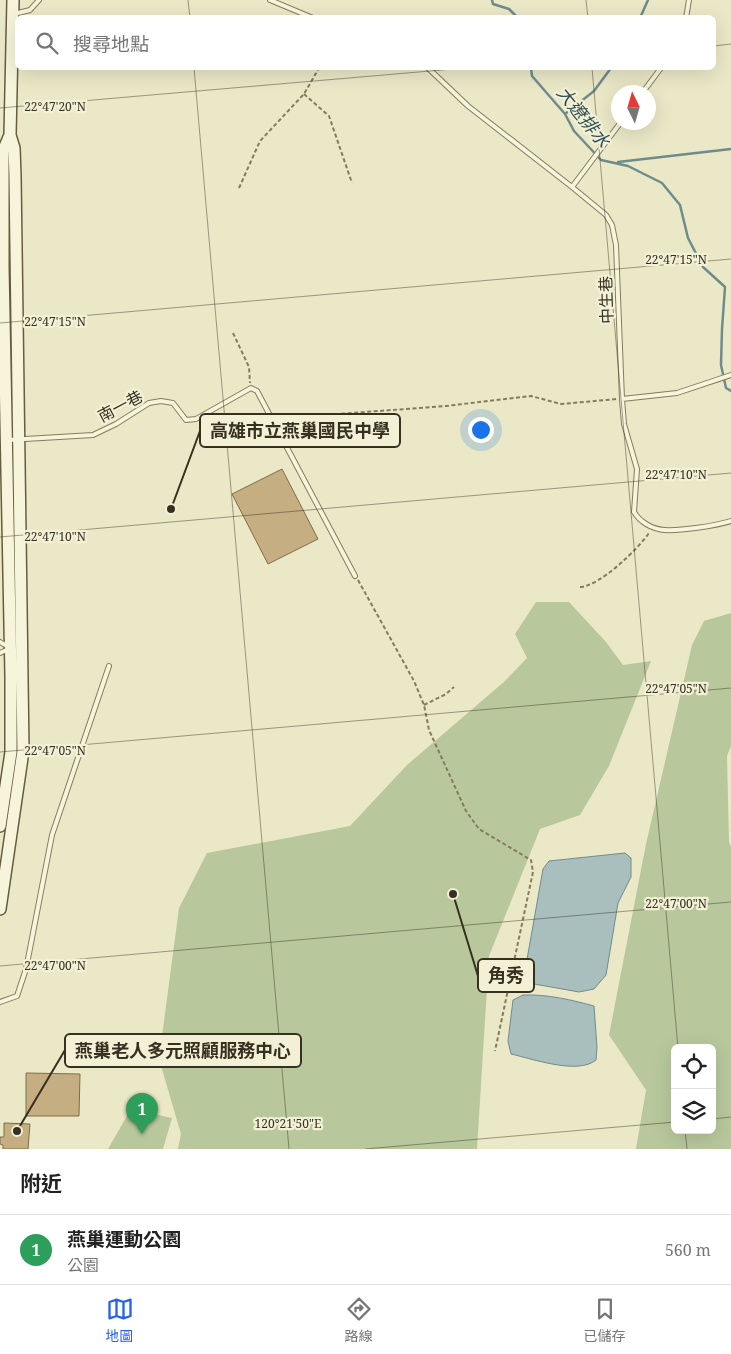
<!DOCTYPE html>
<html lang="zh-TW">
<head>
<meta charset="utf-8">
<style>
  :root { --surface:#fff; --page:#f2f2f2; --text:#222; --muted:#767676; --line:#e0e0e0; --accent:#2563eb }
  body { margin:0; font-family:"Noto Serif","Noto Sans TC",serif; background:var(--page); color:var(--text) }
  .controls { position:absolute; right:15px; bottom:15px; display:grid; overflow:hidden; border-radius:8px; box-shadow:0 5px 20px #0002 }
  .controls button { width:45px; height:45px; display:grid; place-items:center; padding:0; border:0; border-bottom:1px solid var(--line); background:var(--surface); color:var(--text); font:25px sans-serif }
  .compass { position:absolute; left:611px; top:85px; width:45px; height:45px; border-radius:50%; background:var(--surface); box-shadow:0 5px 20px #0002; rotate:355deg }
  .you { position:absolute; left:480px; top:429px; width:18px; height:18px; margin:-12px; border:4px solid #fff; border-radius:50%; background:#1a73e8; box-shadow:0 0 0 8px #1a73e833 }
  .badge { display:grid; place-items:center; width:32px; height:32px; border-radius:50%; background:var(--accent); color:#fff; font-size:16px; font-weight:700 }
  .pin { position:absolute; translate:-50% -41px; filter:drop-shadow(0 1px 2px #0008) }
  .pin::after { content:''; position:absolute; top:26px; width:18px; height:15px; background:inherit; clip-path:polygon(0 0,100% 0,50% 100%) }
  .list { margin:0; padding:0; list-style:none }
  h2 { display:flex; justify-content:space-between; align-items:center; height:65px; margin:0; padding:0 20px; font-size:21px }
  h2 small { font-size:16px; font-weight:400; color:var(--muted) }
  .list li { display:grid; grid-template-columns:32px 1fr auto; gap:15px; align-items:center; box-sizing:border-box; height:70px; padding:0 20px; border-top:1px solid var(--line) }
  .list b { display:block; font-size:19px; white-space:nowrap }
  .list p { margin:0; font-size:16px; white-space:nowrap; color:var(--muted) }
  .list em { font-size:16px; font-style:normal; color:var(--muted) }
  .icon { flex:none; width:28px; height:28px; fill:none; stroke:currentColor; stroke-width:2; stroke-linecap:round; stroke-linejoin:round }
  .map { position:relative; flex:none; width:731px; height:1149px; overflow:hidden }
  .search { position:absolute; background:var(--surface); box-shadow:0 5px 20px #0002; left:15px; right:15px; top:15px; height:55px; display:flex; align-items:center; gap:12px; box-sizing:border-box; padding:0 18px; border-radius:8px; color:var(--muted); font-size:19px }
  .sheet { height:135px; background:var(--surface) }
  nav { display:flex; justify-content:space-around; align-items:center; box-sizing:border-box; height:70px; border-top:1px solid var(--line); background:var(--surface); font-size:14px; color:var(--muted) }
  nav a { display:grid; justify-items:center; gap:2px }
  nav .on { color:var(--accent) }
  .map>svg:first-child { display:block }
  .green { fill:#b8c89c; fill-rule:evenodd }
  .water { fill:#a8bfbe; stroke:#6f8c8c }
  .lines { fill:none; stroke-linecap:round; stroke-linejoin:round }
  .stream { stroke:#6f8c8c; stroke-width:2.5 }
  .building { fill:#c5ae81; stroke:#816c46 }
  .service-casing { stroke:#847c5e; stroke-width:6 }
  .secondary-casing { stroke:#665d41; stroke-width:14 }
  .path { stroke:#847c5e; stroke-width:2; stroke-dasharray:4 2.5; stroke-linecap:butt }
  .service { stroke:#f6f4da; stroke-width:4 }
  .secondary { stroke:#f6f4da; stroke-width:11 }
  .ticks { fill:none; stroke:#363021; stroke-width:1; stroke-opacity:0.45 }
  .labels { text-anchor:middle; stroke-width:4.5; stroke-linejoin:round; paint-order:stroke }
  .street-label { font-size:16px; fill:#363021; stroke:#f2f1d6 }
  .water-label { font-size:18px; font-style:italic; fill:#314e54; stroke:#f2f1d6 }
  .ticks-label { font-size:12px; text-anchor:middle; fill:#363021; stroke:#f2f1d6; stroke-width:4.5; stroke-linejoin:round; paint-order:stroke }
  .leader { fill:none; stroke:#363021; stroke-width:2 }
  .callout-dot { fill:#363021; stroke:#f2f1d6; stroke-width:2 }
  .callout { fill:#f2f1d6; stroke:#363021; stroke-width:2 }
  .callout-label { font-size:18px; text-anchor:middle; font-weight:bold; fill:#363021 }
</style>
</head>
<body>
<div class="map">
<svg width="731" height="1149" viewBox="0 0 731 1149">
  <rect width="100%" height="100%" fill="#eae8c7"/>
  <path class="green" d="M536,602H569L606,642L623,665L651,661L609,766L580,815L540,829L489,956L477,1149H178L181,1134L159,1059L179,908L207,853L350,826L407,765L505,681L527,658L515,634Z
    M731,613V746L727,756L729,842L731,847V1149H636L646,1090L609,1035L646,844L692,645L704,621ZM675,1048H712V1130H675Z
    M131,1109L172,1118L163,1149H108Z"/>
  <path class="water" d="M625,853L631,858V877L618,903L606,975L594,989L579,992L523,982L543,869L549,861Z
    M523,995C547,994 572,1000 594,1006L597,1047L596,1060C578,1075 533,1059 511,1054L508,1041L513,1000Z"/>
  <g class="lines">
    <path class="stream" d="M492,0L493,4L509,9L518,18
      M640,18L648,0
      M531,68L532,76L565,114L574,131L601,160L628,166L662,183L680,205L688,238L703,267L725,287L722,329L721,365L726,388L731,391
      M565,114L594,91L611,68
      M618,162L731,149"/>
  </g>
  <path class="building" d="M282,469L318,539L268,564L232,494Z
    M26,1073L80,1074L79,1116H26Z
    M4,1123L30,1124L28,1149H3V1145L0,1144V1137H4Z"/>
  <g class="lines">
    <defs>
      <path id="service" d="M270,0L313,18
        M14,14L30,10L39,0
        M686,18L689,0
        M428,68L468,106L572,187L606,215L612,225L616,245L622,399L624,424L637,469L634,512C640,522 652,529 664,530C680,531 715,526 731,521
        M643,92L661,68
        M572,187L621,122
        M622,399L677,393L731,375
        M8,440L93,435L116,424L149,403L161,401L173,403L186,420L196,419L251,388L257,391L355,576
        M0,642L7,646
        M0,653L9,649
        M0,1002L17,996L26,969L52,835L109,666"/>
      <path id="secondary" d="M0,826L11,752V676L3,268V151L10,135
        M0,909L23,751L15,176L14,148L10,135L13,0"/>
    </defs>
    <use href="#service" class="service-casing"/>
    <use href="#secondary" class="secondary-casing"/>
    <path class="path" d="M304,94L329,116L352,183
      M239,188L260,141L304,94L319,68
      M233,333L249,367L250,383
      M327,426L338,414L446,406L531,396L561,404L617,399
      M358,580L414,681L424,705L429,730L466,811L479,829L531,860L533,872L495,1051
      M580,587C600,586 637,550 649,533
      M424,705L446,694L454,687"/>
    <use href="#service" class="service"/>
    <use href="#secondary" class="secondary"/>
  </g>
  <path class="ticks" d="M188,0L190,18M586,0L588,18M714,46L731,44M194,68L289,1149M592,68L678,1048M0,108L465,68M0,323L731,259M0,537L731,473M0,752L731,688M0,966L731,902M712,1119L731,1117M685,1130L687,1149M365,1149L675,1122"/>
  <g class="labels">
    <g class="street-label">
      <text transform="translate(606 300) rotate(-92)" y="6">中生巷</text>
      <text transform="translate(120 406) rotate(-28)" y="6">南一巷</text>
    </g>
    <g class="water-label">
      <text transform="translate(583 117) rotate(51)" y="6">大遼排水</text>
    </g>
  </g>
  <g class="ticks-label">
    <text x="55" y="111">22°47'20"N</text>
    <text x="676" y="264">22°47'15"N</text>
    <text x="55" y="326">22°47'15"N</text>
    <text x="676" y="479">22°47'10"N</text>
    <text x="55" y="541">22°47'10"N</text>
    <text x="676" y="693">22°47'05"N</text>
    <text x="55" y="755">22°47'05"N</text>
    <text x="676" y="908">22°47'00"N</text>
    <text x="55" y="970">22°47'00"N</text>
    <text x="288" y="1128">120°21'50"E</text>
  </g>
  <path class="leader" d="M171 509L200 431M453 894L478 976M17 1131L65 1050"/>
  <g class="callout-dot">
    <circle cx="171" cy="509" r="5"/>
    <circle cx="453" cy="894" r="5"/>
    <circle cx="17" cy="1131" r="5"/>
  </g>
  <g class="callout">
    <rect x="200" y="414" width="200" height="33" rx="5"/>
    <rect x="478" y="959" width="56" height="33" rx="5"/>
    <rect x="65" y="1034" width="236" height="33" rx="5"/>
  </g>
  <g class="callout-label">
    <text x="300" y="437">高雄市立燕巢國民中學</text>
    <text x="506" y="982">角秀</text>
    <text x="183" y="1057">燕巢老人多元照顧服務中心</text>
  </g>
</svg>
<div class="controls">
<button><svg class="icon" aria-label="locate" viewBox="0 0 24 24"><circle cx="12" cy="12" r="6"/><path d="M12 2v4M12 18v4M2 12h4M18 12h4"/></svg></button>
<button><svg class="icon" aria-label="layers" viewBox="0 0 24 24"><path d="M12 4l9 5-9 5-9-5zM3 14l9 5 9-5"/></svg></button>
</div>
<svg class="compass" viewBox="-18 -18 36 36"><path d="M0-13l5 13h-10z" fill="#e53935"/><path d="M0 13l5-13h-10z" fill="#767676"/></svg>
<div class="you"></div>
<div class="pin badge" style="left:142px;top:1134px;background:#2e9e5b">1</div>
<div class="search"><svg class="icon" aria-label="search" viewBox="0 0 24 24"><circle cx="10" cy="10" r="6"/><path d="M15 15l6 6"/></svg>搜尋地點</div>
</div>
<section class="sheet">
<h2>附近<small></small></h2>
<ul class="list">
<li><span class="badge" style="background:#2e9e5b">1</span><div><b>燕巢運動公園</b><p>公園</p></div><em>560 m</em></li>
</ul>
</section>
<nav>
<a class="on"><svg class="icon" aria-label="map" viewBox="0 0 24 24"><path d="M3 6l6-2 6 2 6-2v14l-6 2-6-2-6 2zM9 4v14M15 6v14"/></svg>地圖</a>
<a><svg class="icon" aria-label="directions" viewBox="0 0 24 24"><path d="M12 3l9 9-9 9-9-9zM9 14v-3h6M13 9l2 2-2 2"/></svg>路線</a>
<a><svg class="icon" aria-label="saved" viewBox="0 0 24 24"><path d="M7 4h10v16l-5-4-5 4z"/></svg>已儲存</a>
</nav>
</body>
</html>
